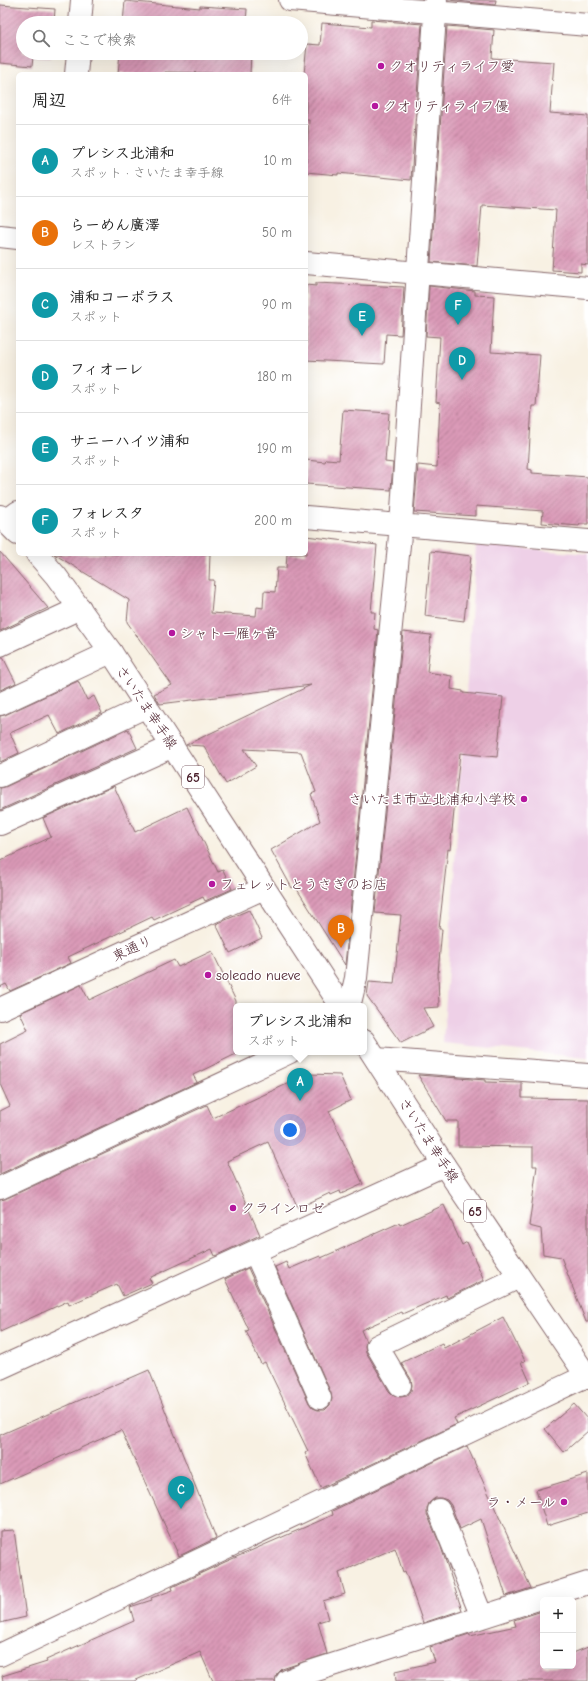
<!DOCTYPE html>
<html lang="ja">
<head>
<meta charset="utf-8">
<style>
  :root { --surface:#fff; --page:#f2f2f2; --text:#222; --muted:#767676; --line:#e0e0e0; --accent:#111827 }
  body { margin:0; font-family:"Comic Neue","Klee One",sans-serif; background:var(--page); color:var(--text) }
  .controls { position:absolute; right:12px; bottom:12px; display:grid; overflow:hidden; border-radius:6px; box-shadow:0 4px 16px #0002 }
  .controls button { width:36px; height:36px; display:grid; place-items:center; padding:0; border:0; border-bottom:1px solid var(--line); background:var(--surface); color:var(--text); font:20px sans-serif }
  .you { position:absolute; left:290px; top:1130px; width:14px; height:14px; margin:-10px; border:3px solid #fff; border-radius:50%; background:#1a73e8; box-shadow:0 0 0 6px #1a73e833 }
  .badge { display:grid; place-items:center; width:26px; height:26px; border-radius:50%; background:var(--accent); color:#fff; font-size:13px; font-weight:700 }
  .pin { position:absolute; translate:-50% -33px; filter:drop-shadow(0 1px 2px #0008) }
  .pin::after { content:''; position:absolute; top:21px; width:14px; height:12px; background:inherit; clip-path:polygon(0 0,100% 0,50% 100%) }
  .popup { position:absolute; left:233px; top:1003px; width:134px; height:52px; box-sizing:border-box; display:grid; place-content:center; border-radius:6px; background:var(--surface); filter:drop-shadow(0 1px 3px #0005); font-size:13px; white-space:nowrap; color:var(--muted) }
  .popup b { font-size:15px; color:var(--text) }
  .popup::after { content:''; position:absolute; left:50%; top:100%; margin-left:-8px; border:8px solid transparent; border-top-color:var(--surface) }
  .list { margin:0; padding:0; list-style:none }
  h2 { display:flex; justify-content:space-between; align-items:center; height:52px; margin:0; padding:0 16px; font-size:17px }
  h2 small { font-size:13px; font-weight:400; color:var(--muted) }
  .list li { display:grid; grid-template-columns:26px 1fr auto; gap:12px; align-items:center; box-sizing:border-box; height:72px; padding:0 16px; border-top:1px solid var(--line) }
  .list b { display:block; font-size:15px; white-space:nowrap }
  .list p { margin:0; font-size:13px; white-space:nowrap; color:var(--muted) }
  .list em { font-size:13px; font-style:normal; color:var(--muted) }
  .icon { flex:none; width:22px; height:22px; fill:none; stroke:currentColor; stroke-width:2; stroke-linecap:round; stroke-linejoin:round }
  .map { position:relative; flex:none; width:588px; height:1681px; overflow:hidden }
  .search { position:absolute; background:var(--surface); box-shadow:0 4px 16px #0002; left:16px; top:16px; width:292px; height:44px; display:flex; align-items:center; gap:10px; box-sizing:border-box; padding:0 14px; border-radius:22px; color:var(--muted); font-size:15px }
  .panel { position:absolute; background:var(--surface); box-shadow:0 4px 16px #0002; left:16px; top:72px; width:292px; height:484px; border-radius:6px }
  .map>svg:first-child { display:block }
  .built { fill:#eed0e7 }
  .building { fill:url(#building-hatch) }
  .lines { fill:none; stroke-linecap:round; stroke-linejoin:round }
  .minor-casing { stroke:#87686b; stroke-width:24 }
  .major-casing { stroke:#87686b; stroke-width:24 }
  .minor { stroke:#fff; stroke-width:22 }
  .major { stroke:#fff; stroke-width:22 }
  .poi-dot { fill:#b5179e; stroke:#fff; stroke-width:1.5 }
  .labels { text-anchor:middle; stroke-width:3; stroke-linejoin:round; paint-order:stroke }
  .shield { fill:#fff; stroke:#80626b; stroke-width:1 }
  .shield-label { font-size:13px; font-weight:bold; fill:#4a1f2b }
  .poi-label { font-size:14px; fill:#4a1f2b; stroke:#fff; text-anchor:start }
  .street-label { font-size:14px; fill:#4a1f2b; stroke:#fff }
</style>
</head>
<body>
<div class="map">
<svg width="588" height="1681" viewBox="0 0 588 1681">
  <defs>
    <pattern id="building-hatch" width="6" height="6" patternUnits="userSpaceOnUse"><rect width="6" height="6" fill="#da9ab7"/><path d="M-1 1l2-2M0 6l6-6M5 7l2-2" fill="none" stroke="#b37d95"/></pattern>
  </defs>
  <rect width="100%" height="100%" fill="#fff"/>
  <filter id="ink" filterUnits="userSpaceOnUse"><feTurbulence type="fractalNoise" baseFrequency=".025" numOctaves="2"/><feDisplacementMap in="SourceGraphic" scale="8" xChannelSelector="R" yChannelSelector="G"/><feConvolveMatrix kernelMatrix="1 2 1 2 8 2 1 2 1" color-interpolation-filters="sRGB"/></filter>
  <filter id="wash" filterUnits="userSpaceOnUse"><feTurbulence type="fractalNoise" baseFrequency=".012" numOctaves="4" result="noise"/><feDisplacementMap in="SourceGraphic" scale="16" xChannelSelector="R" yChannelSelector="G"/><feGaussianBlur stdDeviation="0.9" result="paint"/><feColorMatrix in="noise" values="0 0 0 0 0 0 0 0 0 0 0 0 0 0 0 0 0 1.4 0 .05"/><feComposite in="paint" operator="in"/></filter>
  <g filter="url(#wash)">
    <rect width="100%" height="100%" fill="#f8f1e3"/>
    <path class="built" d="M476,545L588,554V1058L443,1043Z"/>
    <g id="blocks">
      <path class="building" d="M448,0H496L495,5Z
        M125,1L200,8V6L247,9L246,23H123Z
        M0,5L55,9L54,23H23V53H51V58L33,57L32,66L0,63Z
        M371,20L422,24L411,180L338,173V175L306,172L309,120H306V74H304L307,44L320,45L322,23L371,27Z
        M447,26L494,30L492,58L554,62L550,113L588,116V265L581,264V272L552,270L556,210L482,205L477,266L431,262Z
        M120,53H251L250,74L165,72V74H118Z
        M316,283L404,287L401,335L386,334L384,364L306,360V285L316,286Z
        M429,286L475,291V295L494,296L491,352L540,355L536,406H532L528,469L532,470V473L588,477V524H580L579,526L542,523L543,511L476,506V516L414,512L418,465L437,467L440,403L436,402L440,337L426,336Z
        M343,410L389,413L385,462L393,463L391,490L306,484V460L325,462L326,459L339,460Z
        M306,536L377,545L371,612H375L374,629L378,630L345,965L295,886L292,888L271,850L320,821L311,794L316,792L301,752L244,749L256,766L226,784L204,746L186,745L311,685L160,704L154,694L172,685L127,622L129,600L54,554H210L209,580H214L211,613L256,616L257,607L263,608L264,591L275,592L277,568H286L287,554H306Z
        M431,551L471,556L464,621L425,616Z
        M0,552L48,608L0,631Z
        M403,632L431,635L427,672L452,676L451,689L463,691V693L503,697L497,757L460,753L450,850L448,849L439,929H442L438,973L439,1007L423,1008L433,1027L401,1043L367,996L369,982L394,984L401,915L375,913Z
        M0,657H3L16,683L0,690Z
        M78,681L87,700L94,696L102,713L59,734L49,715L10,733L19,753L0,762V716L5,715Z
        M128,729L137,748L0,810V788L5,787Z
        M114,786L135,832L187,807L218,872L223,870L232,889L205,901L203,897L154,920L152,917L68,957L71,963L10,991L6,984L0,987V861L51,837L43,818Z
        M249,910L262,938L230,953L216,924Z
        M212,951L236,1001V1054L193,1075L197,1082L0,1174V1111L10,1106L0,1084V1044L28,1030L20,1013L81,985L89,1000L174,960L178,967Z
        M309,1074L340,1075L351,1100L329,1111L363,1184L341,1194L340,1191L331,1195L330,1193L298,1208L268,1142L227,1161L260,1235L215,1256L212,1249L149,1278L152,1283L123,1296L117,1284L69,1305L68,1301L0,1332V1200L5,1199L207,1105L213,1118Z
        M418,1075L485,1080V1082L522,1083V1098L588,1099V1322H586L561,1257L543,1254L541,1229L529,1226L537,1166H533V1147L458,1146V1121H446Z
        M444,1205L462,1245L467,1242L484,1280L447,1298L446,1295L402,1314L401,1312L361,1330L366,1342L365,1346L366,1352L389,1391L394,1396L400,1397L407,1396L411,1391L412,1385L411,1379L401,1363L442,1343L444,1348L503,1317L525,1361L521,1362L530,1382L454,1418L457,1424L321,1488L305,1453L308,1451L265,1362L261,1364L246,1331L249,1330L225,1279L248,1268L309,1403L313,1408L318,1410H325L330,1405L332,1399L331,1393L275,1267L286,1262L289,1269L320,1256L321,1258L399,1223L400,1225Z
        M149,1370L216,1538L179,1556L121,1430L0,1484V1435Z
        M574,1404L588,1420V1431L564,1452L545,1429Z
        M467,1446L531,1588L506,1596L481,1519L460,1529L451,1505L447,1500L441,1498H435L429,1503L427,1509V1514L441,1547L462,1610L423,1623L405,1571L403,1572L395,1548L339,1573L345,1594L323,1601L328,1619L318,1622L327,1654L282,1669L277,1674L275,1681H213L200,1652L134,1681H3L2,1676L47,1662L46,1660L134,1621L130,1607L152,1600L151,1598L173,1590L172,1587L225,1562L333,1515L332,1511Z
        M588,1474V1513L547,1526L536,1490Z
        M14,1530L26,1617L0,1623V1531Z
        M542,1611L543,1614V1666H573V1653L588,1647V1681H396L395,1671L435,1662L430,1647L469,1634L470,1636L516,1626L514,1620Z"/>
    </g>
  </g>
  <g filter="url(#ink)">
    <use href="#blocks" fill-opacity="0" stroke="#87686b" stroke-width="1"/>
    <g class="lines">
      <defs>
        <path id="minor" d="M290,0L588,25
          M80,23L82,0
          M76,74L78,53
          M0,236L18,238
          M306,263L588,288
          M306,517L588,541
          M6,521L18,512
          M0,645L80,608
          M0,704L111,652
          M0,776L147,706
          M0,824L173,746
          M348,1006L351,999L356,978L401,525L436,0
          M0,1009L264,888
          M376,1059L588,1075
          M0,1188L290,1052
          M255,1252L320,1398
          M0,1368L444,1165
          M400,1385L377,1346L519,1277
          M439,1510L482,1617
          M0,1655L588,1375
          M287,1681L307,1673L588,1583"/>
        <path id="major" d="M0,516L18,534
          M37,554L56,576L111,652L341,1006
          M364,1041L444,1165L588,1378"/>
      </defs>
      <use href="#minor" class="minor-casing"/>
      <use href="#major" class="major-casing"/>
      <use href="#minor" class="minor"/>
      <use href="#major" class="major"/>
    </g>
  </g>
  <g class="poi-dot">
    <circle cx="381" cy="66" r="4"/>
    <circle cx="375" cy="106" r="4"/>
    <circle cx="172" cy="633" r="4"/>
    <circle cx="524" cy="799" r="4"/>
    <circle cx="212" cy="884" r="4"/>
    <circle cx="208" cy="975" r="4"/>
    <circle cx="233" cy="1208" r="4"/>
    <circle cx="564" cy="1502" r="4"/>
  </g>
  <g class="labels">
    <g class="shield">
      <rect x="182" y="766" width="22" height="22" rx="3"/>
      <rect x="464" y="1200" width="22" height="22" rx="3"/>
    </g>
    <g class="shield-label">
      <text x="193" y="782">65</text>
      <text x="475" y="1216">65</text>
    </g>
    <g class="poi-label">
      <text x="389" y="71">クオリティライフ愛</text>
      <text x="383" y="111">クオリティライフ優</text>
      <text x="180" y="638">シャトー雁ヶ音</text>
      <text x="516" y="804" text-anchor="end">さいたま市立北浦和小学校</text>
      <text x="220" y="889">フェレットとうさぎのお店</text>
      <text x="216" y="980">soleado nueve</text>
      <text x="241" y="1213">クラインロゼ</text>
      <text x="556" y="1507" text-anchor="end">ラ・メール</text>
    </g>
    <g class="street-label">
      <text transform="translate(147 707) rotate(56)" y="5">さいたま幸手線</text>
      <text transform="translate(132 948) rotate(-25)" y="5">東通り</text>
      <text transform="translate(429 1140) rotate(57)" y="5">さいたま幸手線</text>
    </g>
  </g>
</svg>
<div class="controls">
<button>+</button>
<button>−</button>
</div>
<div class="you"></div>
<div class="pin badge" style="left:300px;top:1101px;background:#0f9aa8">A</div>
<div class="popup"><b>プレシス北浦和</b>スポット</div>
<div class="pin badge" style="left:341px;top:948px;background:#e8710a">B</div>
<div class="pin badge" style="left:181px;top:1509px;background:#0f9aa8">C</div>
<div class="pin badge" style="left:462px;top:380px;background:#0f9aa8">D</div>
<div class="pin badge" style="left:362px;top:336px;background:#0f9aa8">E</div>
<div class="pin badge" style="left:458px;top:325px;background:#0f9aa8">F</div>
<div class="search"><svg class="icon" aria-label="search" viewBox="0 0 24 24"><circle cx="10" cy="10" r="6"/><path d="M15 15l6 6"/></svg>ここで検索</div>
<section class="panel">
<h2>周辺<small>6件</small></h2>
<ul class="list">
<li><span class="badge" style="background:#0f9aa8">A</span><div><b>プレシス北浦和</b><p>スポット · さいたま幸手線</p></div><em>10 m</em></li>
<li><span class="badge" style="background:#e8710a">B</span><div><b>らーめん廣澤</b><p>レストラン</p></div><em>50 m</em></li>
<li><span class="badge" style="background:#0f9aa8">C</span><div><b>浦和コーポラス</b><p>スポット</p></div><em>90 m</em></li>
<li><span class="badge" style="background:#0f9aa8">D</span><div><b>フィオーレ</b><p>スポット</p></div><em>180 m</em></li>
<li><span class="badge" style="background:#0f9aa8">E</span><div><b>サニーハイツ浦和</b><p>スポット</p></div><em>190 m</em></li>
<li><span class="badge" style="background:#0f9aa8">F</span><div><b>フォレスタ</b><p>スポット</p></div><em>200 m</em></li>
</ul>
</section>
</div>
</body>
</html>
